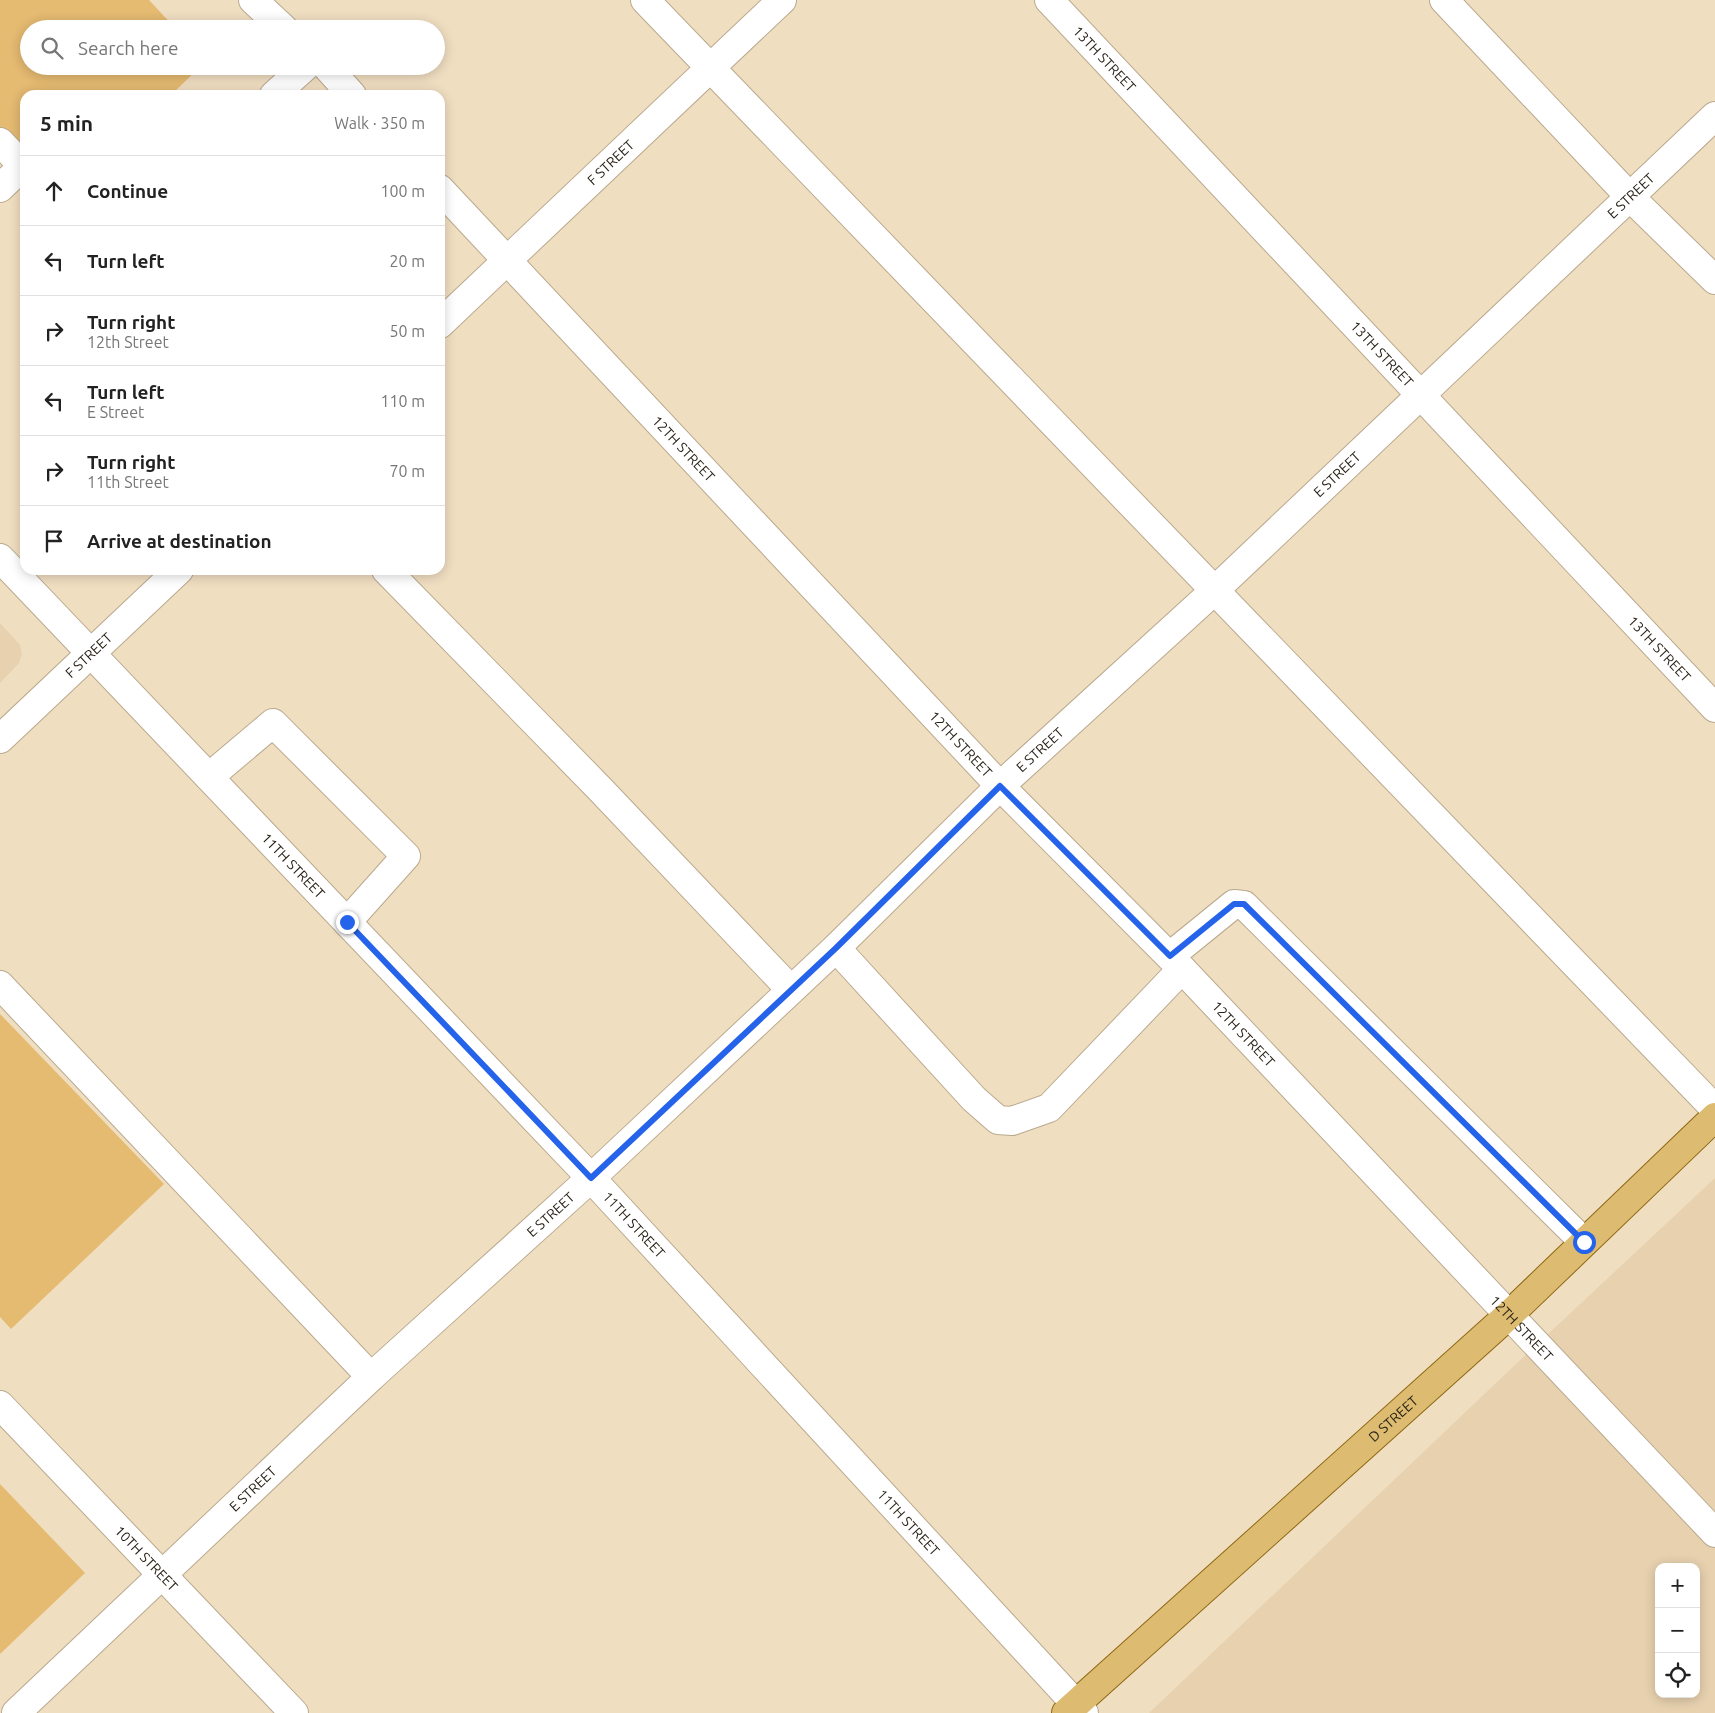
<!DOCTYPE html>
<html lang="en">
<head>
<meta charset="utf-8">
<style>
  :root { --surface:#fff; --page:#f2f2f2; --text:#222; --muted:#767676; --line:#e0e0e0 }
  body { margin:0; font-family:Ubuntu,sans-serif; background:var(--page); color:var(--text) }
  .controls { position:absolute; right:15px; bottom:15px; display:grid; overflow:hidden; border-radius:10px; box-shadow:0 2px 12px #0003 }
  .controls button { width:45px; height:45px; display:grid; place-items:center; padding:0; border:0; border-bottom:1px solid var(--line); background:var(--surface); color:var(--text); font:25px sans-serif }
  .stop { position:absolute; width:15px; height:15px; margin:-11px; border:4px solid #2563eb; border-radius:50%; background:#fff }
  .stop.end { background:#2563eb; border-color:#fff; box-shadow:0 1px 5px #0008 }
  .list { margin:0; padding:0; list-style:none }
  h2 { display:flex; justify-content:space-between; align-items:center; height:65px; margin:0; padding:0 20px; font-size:21px }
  h2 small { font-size:16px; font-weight:400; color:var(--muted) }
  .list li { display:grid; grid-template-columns:32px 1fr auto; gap:15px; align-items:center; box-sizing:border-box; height:70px; padding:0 20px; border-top:1px solid var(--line) }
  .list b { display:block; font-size:19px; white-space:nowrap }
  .list p { margin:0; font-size:16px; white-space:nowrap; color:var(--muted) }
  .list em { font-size:16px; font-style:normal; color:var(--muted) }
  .icon { flex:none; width:28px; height:28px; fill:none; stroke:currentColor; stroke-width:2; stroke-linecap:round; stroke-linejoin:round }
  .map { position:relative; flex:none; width:1715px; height:1713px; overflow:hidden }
  .search { position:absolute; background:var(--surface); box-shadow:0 2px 12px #0003; left:20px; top:20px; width:425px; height:55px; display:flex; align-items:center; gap:12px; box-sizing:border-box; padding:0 18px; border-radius:28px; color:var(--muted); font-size:19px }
  .panel { position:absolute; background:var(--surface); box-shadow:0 2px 12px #0003; left:20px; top:90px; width:425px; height:485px; border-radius:15px }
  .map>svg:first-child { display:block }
  .built { fill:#e7d1af; fill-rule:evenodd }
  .building { fill:#e5ba71 }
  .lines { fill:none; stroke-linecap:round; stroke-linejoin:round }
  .minor-casing { stroke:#baa98e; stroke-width:30 }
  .major-casing { stroke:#8e6713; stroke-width:30 }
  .minor { stroke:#fff; stroke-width:28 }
  .major { stroke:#ddbc71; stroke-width:28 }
  .route { stroke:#2563eb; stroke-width:6 }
  .labels { text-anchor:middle; stroke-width:4.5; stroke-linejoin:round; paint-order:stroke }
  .street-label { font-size:14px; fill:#251e14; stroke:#fff }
</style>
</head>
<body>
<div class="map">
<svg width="1715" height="1713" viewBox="0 0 1715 1713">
  <rect width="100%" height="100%" fill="#f0dec1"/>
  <path class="built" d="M0,623L20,645L22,654L19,663L0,683Z
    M1715,1178V1713H1149L1516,1364ZM1659,1567H1696V1694H1659Z"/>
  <path class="building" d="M0,0H149L176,29H29V66H201L171,95H25V157L0,131Z
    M0,1014L164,1184L11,1329L0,1317Z
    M0,1484L85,1573L0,1654Z"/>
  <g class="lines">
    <defs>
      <g id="minor">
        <path d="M253,0L284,29"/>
        <path d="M645,0L1715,1109"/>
        <path id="s1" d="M1049,0L1715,708"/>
        <path d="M1444,0L1630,197L1715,280"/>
        <path d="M326,66L352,95"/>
        <path d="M274,95L306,66"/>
        <path d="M0,142L25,168"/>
        <path d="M0,188L23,166"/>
        <path id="s2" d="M440,189L1000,786L1182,969L1715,1533"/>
        <path id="s3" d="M440,324L782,0"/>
        <path id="s4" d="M0,558L591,1178L1084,1713"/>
        <path d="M386,570L600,789L791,990"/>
        <path id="s5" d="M0,739L179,570"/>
        <path d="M209,777L273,723L406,856L347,922"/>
        <path d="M836,948L974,1099L998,1120L1012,1121L1049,1108L1182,969"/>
        <path d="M1170,956L1234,904L1244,905L1584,1242"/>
        <path d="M0,985L371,1377"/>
        <path id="s6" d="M0,1405L294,1713"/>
        <path id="s7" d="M16,1713L371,1377L591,1178L836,948L1000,786L1215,590L1715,116"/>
      </g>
      <g id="major">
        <path id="s8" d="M1066,1713L1510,1314L1715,1117"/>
      </g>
    </defs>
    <use href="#minor" class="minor-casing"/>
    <use href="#major" class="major-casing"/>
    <use href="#minor" class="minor"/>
    <use href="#major" class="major"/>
  </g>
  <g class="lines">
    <path class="route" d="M347,922L591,1178L836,948L1000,786L1170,956L1234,904H1244L1584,1242"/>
  </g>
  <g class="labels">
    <g class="street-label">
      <text dy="5" stroke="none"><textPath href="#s1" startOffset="81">13TH STREET</textPath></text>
      <text dy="5" stroke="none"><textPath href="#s3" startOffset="235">F STREET</textPath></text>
      <text dy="5" stroke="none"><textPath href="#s7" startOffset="2216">E STREET</textPath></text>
      <text dy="5" stroke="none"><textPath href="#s1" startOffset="486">13TH STREET</textPath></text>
      <text dy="5" stroke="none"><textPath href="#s2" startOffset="356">12TH STREET</textPath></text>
      <text dy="5" stroke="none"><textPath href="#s7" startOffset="1811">E STREET</textPath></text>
      <text dy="5" stroke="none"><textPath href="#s1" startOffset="891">13TH STREET</textPath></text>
      <text dy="5" stroke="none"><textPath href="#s5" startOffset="122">F STREET</textPath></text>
      <text dy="5" stroke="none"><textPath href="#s2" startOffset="761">12TH STREET</textPath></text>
      <text dy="5" stroke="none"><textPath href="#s7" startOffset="1406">E STREET</textPath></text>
      <text dy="5" stroke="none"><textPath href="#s4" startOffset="425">11TH STREET</textPath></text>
      <text dy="5" stroke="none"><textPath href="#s2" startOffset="1166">12TH STREET</textPath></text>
      <text dy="5" stroke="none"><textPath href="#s7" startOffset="731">E STREET</textPath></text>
      <text dy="5" stroke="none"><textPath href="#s4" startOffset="920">11TH STREET</textPath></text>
      <text dy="5" stroke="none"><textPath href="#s2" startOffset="1571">12TH STREET</textPath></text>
      <text dy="5" stroke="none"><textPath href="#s8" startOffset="440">D STREET</textPath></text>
      <text dy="5" stroke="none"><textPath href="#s7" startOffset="326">E STREET</textPath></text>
      <text dy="5" stroke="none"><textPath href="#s4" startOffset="1325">11TH STREET</textPath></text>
      <text dy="5" stroke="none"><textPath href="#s6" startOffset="212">10TH STREET</textPath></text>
    </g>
  </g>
</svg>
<div class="controls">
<button>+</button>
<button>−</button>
<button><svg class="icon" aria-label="locate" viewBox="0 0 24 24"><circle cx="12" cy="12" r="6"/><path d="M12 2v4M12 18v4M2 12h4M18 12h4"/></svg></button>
</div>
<div class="stop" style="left:1584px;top:1242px"></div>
<div class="stop end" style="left:347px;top:922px"></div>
<div class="search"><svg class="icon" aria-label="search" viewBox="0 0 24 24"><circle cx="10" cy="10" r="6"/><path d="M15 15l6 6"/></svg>Search here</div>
<section class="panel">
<h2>5 min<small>Walk · 350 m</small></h2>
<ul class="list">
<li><svg class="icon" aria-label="ahead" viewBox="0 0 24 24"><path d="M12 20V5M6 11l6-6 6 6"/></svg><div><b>Continue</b></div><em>100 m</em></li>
<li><svg class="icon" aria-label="left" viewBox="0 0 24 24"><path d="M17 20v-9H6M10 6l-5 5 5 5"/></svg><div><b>Turn left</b></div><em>20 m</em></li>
<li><svg class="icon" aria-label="right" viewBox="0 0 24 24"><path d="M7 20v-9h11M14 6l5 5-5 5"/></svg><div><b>Turn right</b><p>12th Street</p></div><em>50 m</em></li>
<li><svg class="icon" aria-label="left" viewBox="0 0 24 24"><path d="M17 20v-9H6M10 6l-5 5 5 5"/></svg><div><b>Turn left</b><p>E Street</p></div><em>110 m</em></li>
<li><svg class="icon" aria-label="right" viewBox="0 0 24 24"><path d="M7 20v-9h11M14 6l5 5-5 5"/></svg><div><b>Turn right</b><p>11th Street</p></div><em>70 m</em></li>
<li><svg class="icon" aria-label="arrive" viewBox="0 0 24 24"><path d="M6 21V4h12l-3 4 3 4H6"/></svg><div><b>Arrive at destination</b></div></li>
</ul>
</section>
</div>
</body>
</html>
